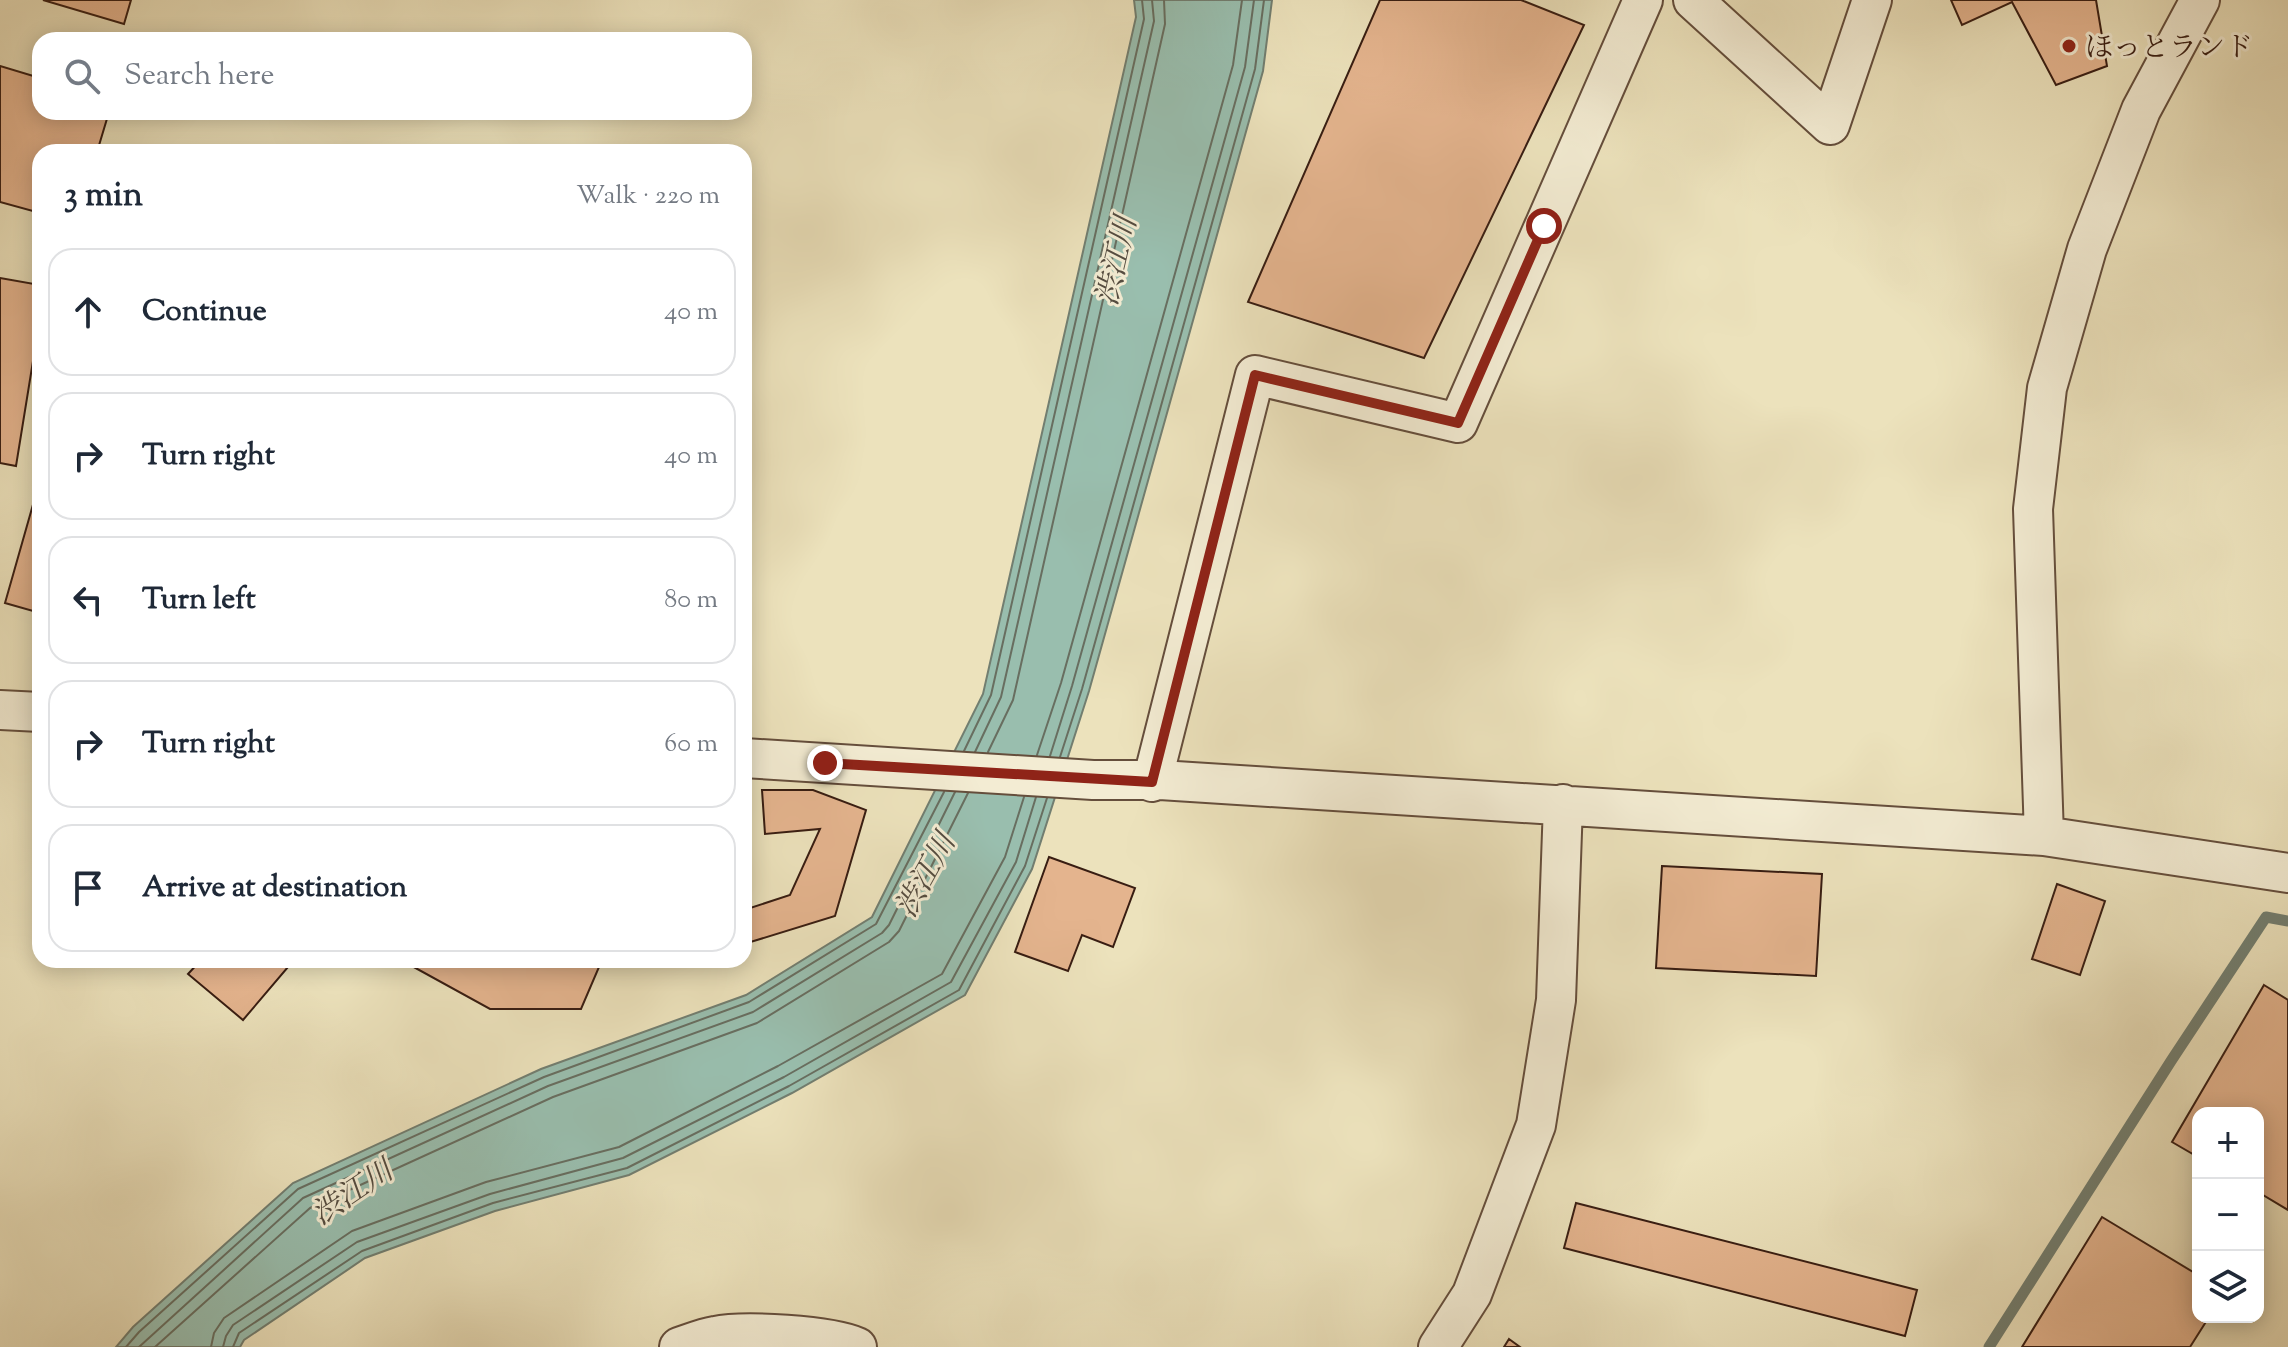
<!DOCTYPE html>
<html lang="en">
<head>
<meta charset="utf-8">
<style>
  :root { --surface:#fff; --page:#f6f6f7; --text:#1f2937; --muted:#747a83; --line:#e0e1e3 }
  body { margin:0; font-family:"Sorts Mill Goudy","Noto Serif JP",serif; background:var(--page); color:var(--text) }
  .controls { position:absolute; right:24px; bottom:24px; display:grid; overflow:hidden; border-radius:16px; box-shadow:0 4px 20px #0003 }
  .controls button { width:72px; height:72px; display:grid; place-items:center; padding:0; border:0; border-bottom:2px solid var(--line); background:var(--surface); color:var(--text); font:40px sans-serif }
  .stop { position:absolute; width:24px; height:24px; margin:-18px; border:6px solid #8f2418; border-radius:50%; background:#fff }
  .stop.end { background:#8f2418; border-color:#fff; box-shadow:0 2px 8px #0008 }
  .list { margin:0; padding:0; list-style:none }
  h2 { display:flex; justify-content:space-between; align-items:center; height:104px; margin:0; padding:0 32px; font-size:34px }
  h2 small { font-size:26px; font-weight:400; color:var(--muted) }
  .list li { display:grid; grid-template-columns:52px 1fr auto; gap:24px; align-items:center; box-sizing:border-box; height:128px; margin:0 16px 16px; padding:0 16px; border:2px solid var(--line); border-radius:24px }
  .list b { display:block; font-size:30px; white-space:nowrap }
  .list em { font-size:26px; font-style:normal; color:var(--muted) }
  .icon { flex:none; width:44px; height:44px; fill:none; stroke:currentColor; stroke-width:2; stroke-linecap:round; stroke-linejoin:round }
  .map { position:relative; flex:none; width:2288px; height:1347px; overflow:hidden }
  .search { position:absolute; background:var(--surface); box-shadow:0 4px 20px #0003; left:32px; top:32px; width:720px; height:88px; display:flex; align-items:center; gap:20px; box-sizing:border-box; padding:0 28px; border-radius:24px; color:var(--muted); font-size:30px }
  .panel { position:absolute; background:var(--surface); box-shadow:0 4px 20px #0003; left:32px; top:144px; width:720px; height:824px; border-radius:24px }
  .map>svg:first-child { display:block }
  .water { fill:#99beae; stroke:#727e70; stroke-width:2 }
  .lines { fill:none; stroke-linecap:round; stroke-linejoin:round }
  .shore { stroke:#686e60; stroke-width:2 }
  .stream { stroke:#727e70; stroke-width:11 }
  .building { fill:#e4b48e; stroke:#381d12; stroke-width:2 }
  .street-casing { stroke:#654e3c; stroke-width:42 }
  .street { stroke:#f3ecd3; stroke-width:38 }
  .route { stroke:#8f2418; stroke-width:10 }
  .poi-dot { fill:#8f2418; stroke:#f3ecd3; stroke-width:3 }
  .labels { text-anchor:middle; stroke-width:6; stroke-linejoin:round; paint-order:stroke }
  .poi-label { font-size:28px; fill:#381d12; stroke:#f3ecd3; text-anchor:start }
  .water-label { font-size:30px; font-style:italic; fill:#554d41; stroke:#f3ecd3 }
</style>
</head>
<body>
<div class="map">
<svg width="2288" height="1347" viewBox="0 0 2288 1347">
  <rect width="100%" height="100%" fill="#ece2bc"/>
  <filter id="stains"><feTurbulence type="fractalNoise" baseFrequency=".0025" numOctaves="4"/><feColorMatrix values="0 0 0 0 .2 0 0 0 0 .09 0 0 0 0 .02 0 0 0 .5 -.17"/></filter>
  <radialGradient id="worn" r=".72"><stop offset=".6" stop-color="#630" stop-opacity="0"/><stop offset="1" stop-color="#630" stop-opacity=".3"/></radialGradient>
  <path class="water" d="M1134,0H1272L1263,71L1089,691L1032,869L965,995L792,1093L629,1175L495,1211L365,1258L244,1340L240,1347H116L133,1327L293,1183L541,1069L746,995L872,917L983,694L1136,17Z"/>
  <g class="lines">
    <path class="shore" d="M964,751L991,695L1144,19L1142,0
      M975,752L1001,697L1154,21L1152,0
      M988,752L1013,700L1165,24L1164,0
      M1037,755L1061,683L1233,65L1242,0
      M1050,756L1072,686L1245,67L1254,0
      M1060,757L1082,689L1255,69L1264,0
      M126,1347L139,1332L298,1189L544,1077L749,1002L876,924L944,792
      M139,1347L303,1198L548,1086L753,1012L882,933L889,925L955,792
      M155,1347L310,1208L553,1097L757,1023L889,942L899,931L968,793
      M211,1347L214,1333L224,1318L352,1231L486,1182L619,1147L778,1066L942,974L1005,857L1024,797
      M223,1347L226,1336L233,1325L357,1242L490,1194L623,1158L784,1077L951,982L1016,862L1036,797
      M233,1347L239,1333L362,1251L493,1203L627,1168L789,1086L959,990L1025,866L1047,798"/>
    <path class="stream" d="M1989,1347L2171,1061L2266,917L2288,921"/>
  </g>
  <path class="building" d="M43,0H131L124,24Z
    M1380,0H1521L1584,25L1424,358L1248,302Z
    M1951,0H2096L2107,66L2056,85L2012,2L1962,25Z
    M0,66L40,78V112H109L97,152H40V213L0,202Z
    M0,278L40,285V318L16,466L0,463Z
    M40,480V613L5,603Z
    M762,790H813L866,810L835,916L744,944V910L790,895L820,829L765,834Z
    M1049,857L1135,888L1113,947L1082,935L1068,971L1015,952Z
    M1662,866L1822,874L1816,976L1656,968Z
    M2057,884L2105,901L2080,975L2032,959Z
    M201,960H294L243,1020L188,974Z
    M412,960H602L581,1009H490L410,965Z
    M668,960H690L670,966Z
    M2264,985L2288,1000V1210L2258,1192V1113H2198V1157L2172,1142Z
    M1576,1203L1917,1290L1905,1336L1564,1248Z
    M2102,1217L2198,1275V1317H2209L2190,1347H2022Z
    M1509,1339L1520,1347H1504Z"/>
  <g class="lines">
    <defs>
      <path id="street" d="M1693,0L1830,125L1872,0
        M0,710L40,712
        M744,758L1093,780H1160L2044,836L2288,873
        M1152,782L1255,375L1458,423L1643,0
        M2044,836L2033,509L2047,388L2087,249L2141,110L2200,0
        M679,1347C691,1343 703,1338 715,1336C744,1330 830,1335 857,1347
        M1438,1347L1472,1294L1536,1125L1556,1000L1563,804"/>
    </defs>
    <use href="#street" class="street-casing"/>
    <use href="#street" class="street"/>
  </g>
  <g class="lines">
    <path class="route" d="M825,763L1152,782L1255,375L1458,423L1544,226"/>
  </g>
  <circle class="poi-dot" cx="2069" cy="46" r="8"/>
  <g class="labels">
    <g class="poi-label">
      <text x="2085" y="56">ほっとランド</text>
    </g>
    <g class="water-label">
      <text transform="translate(1116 261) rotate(-77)" y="10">渋江川</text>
      <text transform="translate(925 875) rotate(-61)" y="10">渋江川</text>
      <text transform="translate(352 1192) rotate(-34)" y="10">渋江川</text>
    </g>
  </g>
  <rect width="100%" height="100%" filter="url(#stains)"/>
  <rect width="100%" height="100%" fill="url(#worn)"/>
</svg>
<div class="controls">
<button>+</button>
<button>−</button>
<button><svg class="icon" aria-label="layers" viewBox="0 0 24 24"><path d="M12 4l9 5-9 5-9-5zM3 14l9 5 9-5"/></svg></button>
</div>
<div class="stop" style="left:1544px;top:226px"></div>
<div class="stop end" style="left:825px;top:763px"></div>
<div class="search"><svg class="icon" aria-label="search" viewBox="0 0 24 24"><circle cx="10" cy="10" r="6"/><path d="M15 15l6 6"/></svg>Search here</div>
<section class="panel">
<h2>3 min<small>Walk · 220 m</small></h2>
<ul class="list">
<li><svg class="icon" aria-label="ahead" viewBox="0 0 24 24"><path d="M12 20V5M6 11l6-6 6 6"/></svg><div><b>Continue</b></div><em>40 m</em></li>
<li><svg class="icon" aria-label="right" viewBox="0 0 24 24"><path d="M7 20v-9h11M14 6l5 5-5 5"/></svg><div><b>Turn right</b></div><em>40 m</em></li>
<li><svg class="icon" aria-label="left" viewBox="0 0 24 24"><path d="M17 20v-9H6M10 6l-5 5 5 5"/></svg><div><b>Turn left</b></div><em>80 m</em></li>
<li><svg class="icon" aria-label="right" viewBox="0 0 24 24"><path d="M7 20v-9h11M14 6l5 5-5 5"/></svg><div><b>Turn right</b></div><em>60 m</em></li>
<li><svg class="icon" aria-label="arrive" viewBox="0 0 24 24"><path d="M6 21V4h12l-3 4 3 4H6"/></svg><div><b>Arrive at destination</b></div></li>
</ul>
</section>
</div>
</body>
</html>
